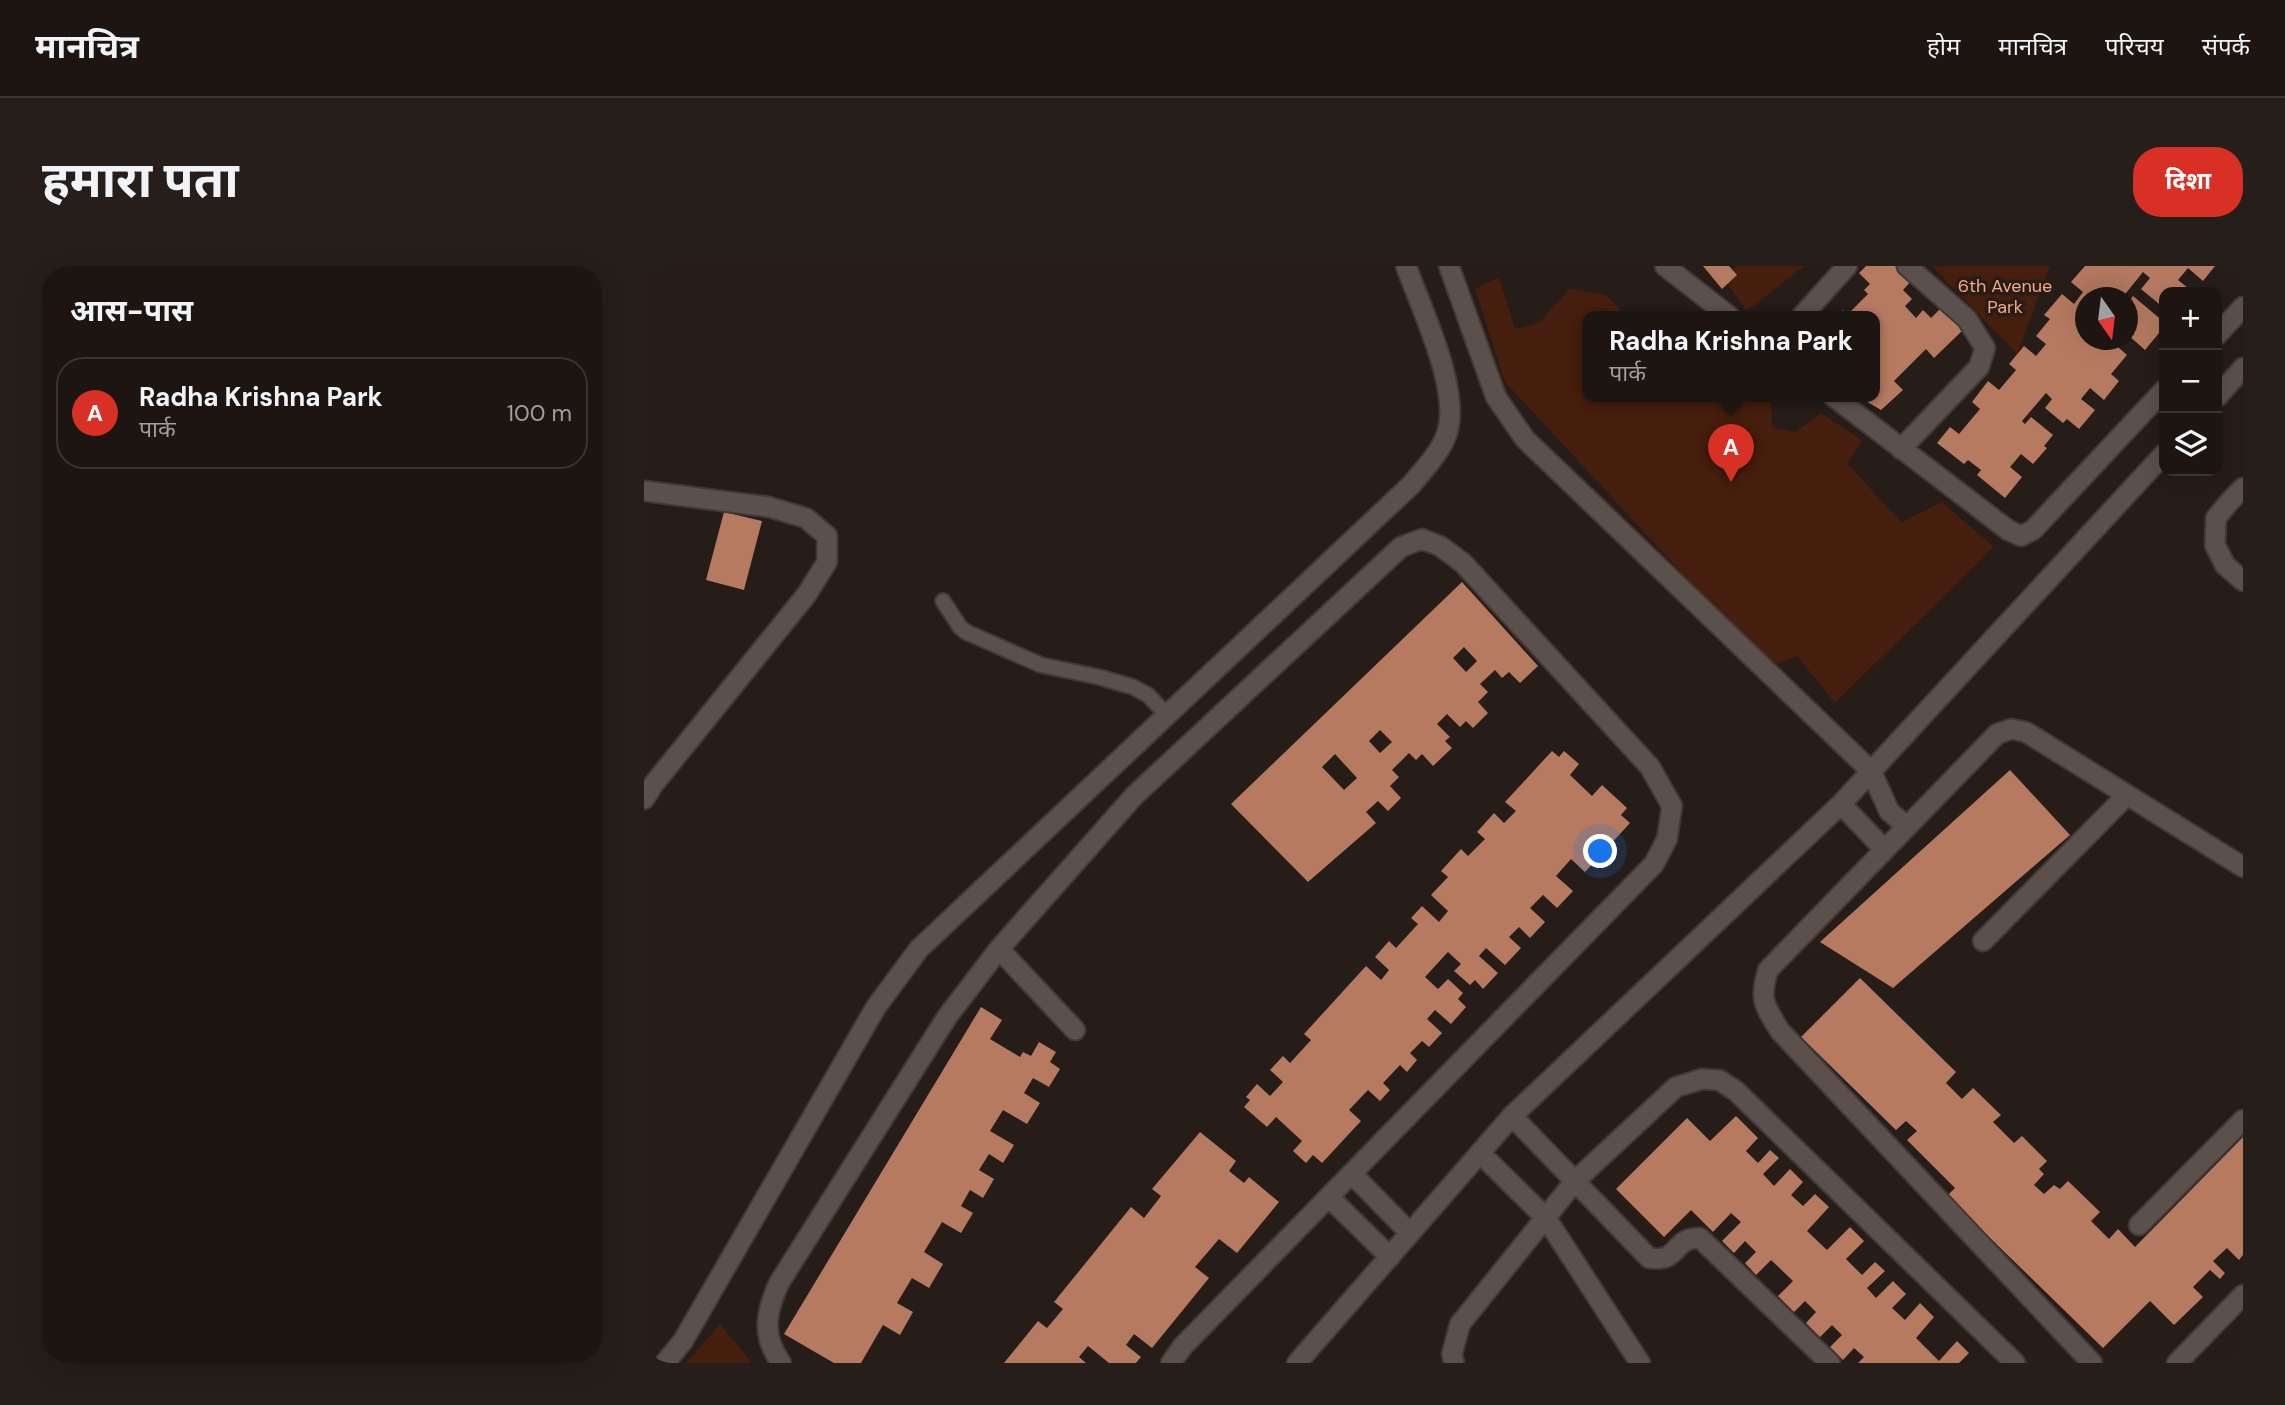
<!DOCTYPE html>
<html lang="hi">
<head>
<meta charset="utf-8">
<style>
  :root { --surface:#1c1512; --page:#251e1b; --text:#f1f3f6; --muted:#a09f9f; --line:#3a3432; --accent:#d93025 }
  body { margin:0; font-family:"DM Sans","Noto Sans Devanagari",sans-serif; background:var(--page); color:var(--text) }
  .controls { position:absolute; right:21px; top:21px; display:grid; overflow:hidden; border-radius:14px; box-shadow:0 7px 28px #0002 }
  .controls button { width:63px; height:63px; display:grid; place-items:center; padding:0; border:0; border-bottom:2px solid var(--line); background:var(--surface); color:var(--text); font:35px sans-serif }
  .compass { position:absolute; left:1431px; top:21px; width:63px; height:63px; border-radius:50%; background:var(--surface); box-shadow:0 7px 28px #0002; rotate:166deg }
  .you { position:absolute; left:957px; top:586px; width:24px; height:24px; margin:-18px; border:5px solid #fff; border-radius:50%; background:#1a73e8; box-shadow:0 0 0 10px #1a73e833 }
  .badge { display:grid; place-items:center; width:46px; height:46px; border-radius:50%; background:var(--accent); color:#fff; font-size:23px; font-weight:700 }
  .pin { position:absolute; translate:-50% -58px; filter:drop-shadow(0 2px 4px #0008) }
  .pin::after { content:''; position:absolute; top:37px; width:24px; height:21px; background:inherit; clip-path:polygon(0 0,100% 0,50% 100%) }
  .popup { position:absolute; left:938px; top:45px; width:298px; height:91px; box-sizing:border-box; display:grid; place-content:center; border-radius:14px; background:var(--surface); filter:drop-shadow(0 2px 5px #0005); font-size:23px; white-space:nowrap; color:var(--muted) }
  .popup b { font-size:26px; color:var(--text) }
  .popup::after { content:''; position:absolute; left:50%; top:100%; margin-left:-14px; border:14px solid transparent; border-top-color:var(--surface) }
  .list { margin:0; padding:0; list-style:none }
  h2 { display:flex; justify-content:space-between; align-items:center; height:91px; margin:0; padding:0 28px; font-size:30px }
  h2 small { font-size:23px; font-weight:400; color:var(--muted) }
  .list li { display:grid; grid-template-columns:46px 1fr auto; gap:21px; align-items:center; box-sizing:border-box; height:112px; margin:0 14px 14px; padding:0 14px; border:2px solid var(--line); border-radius:28px }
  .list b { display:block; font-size:26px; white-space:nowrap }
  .list p { margin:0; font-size:23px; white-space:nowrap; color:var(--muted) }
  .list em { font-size:23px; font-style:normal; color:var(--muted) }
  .icon { flex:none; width:38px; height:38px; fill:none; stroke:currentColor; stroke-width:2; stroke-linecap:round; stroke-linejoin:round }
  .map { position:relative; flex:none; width:1599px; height:1097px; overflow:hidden; border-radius:28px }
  header { display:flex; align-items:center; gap:42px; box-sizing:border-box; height:98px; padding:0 35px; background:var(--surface); border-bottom:2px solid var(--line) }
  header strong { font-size:33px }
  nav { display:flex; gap:38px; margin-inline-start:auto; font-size:24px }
  .intro { display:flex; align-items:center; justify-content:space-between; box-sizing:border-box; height:168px; padding:0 42px }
  h1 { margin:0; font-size:49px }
  .button { padding:18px 32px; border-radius:28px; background:var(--accent); color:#fff; font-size:24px; font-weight:700 }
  main { display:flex; gap:42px; padding:0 42px }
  aside { flex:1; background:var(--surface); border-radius:28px; box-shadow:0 7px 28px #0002 }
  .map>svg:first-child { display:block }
  .green { fill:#451e0d }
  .building { fill:#b67a61; fill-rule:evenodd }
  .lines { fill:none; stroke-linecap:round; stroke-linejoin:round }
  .service-casing { stroke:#413936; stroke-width:18 }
  .minor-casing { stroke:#413936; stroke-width:23 }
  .service { stroke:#5c504c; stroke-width:14 }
  .minor { stroke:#5c504c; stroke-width:19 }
  .labels { text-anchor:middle; stroke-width:7; stroke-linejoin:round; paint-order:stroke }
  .park-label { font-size:18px; fill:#fca581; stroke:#261c18 }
</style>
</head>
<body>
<header>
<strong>मानचित्र</strong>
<nav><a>होम</a><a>मानचित्र</a><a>परिचय</a><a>संपर्क</a></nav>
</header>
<div class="intro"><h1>हमारा पता</h1><a class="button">दिशा</a></div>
<main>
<aside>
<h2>आस-पास<small></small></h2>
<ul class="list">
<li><span class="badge">A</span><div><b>Radha Krishna Park</b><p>पार्क</p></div><em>100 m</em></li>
</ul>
</aside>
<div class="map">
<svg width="1599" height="1097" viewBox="0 0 1599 1097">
  <rect width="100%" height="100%" fill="#261c18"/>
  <path class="green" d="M1092,0H1161L1102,45L1079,11Z
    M1288,0H1406L1373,88Z
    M855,11L871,63L895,57L926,22L962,29L982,50H944V130H1127L1128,161L1151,166L1177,147L1219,175L1203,197L1257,256L1298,236L1350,281L1191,437L1153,390L1125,401L861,116L831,23Z
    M76,1058L108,1097H42Z"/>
  <path class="building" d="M1059,0H1085L1093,9L1078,23Z
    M1222,0H1255L1268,14L1259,24L1268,33L1261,40L1272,52L1279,44L1287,52L1297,42L1319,64L1290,92L1282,83L1250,115L1259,124L1237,144L1213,130H1230V50H1194L1199,44L1203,49L1224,28L1220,24L1226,18L1215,7Z
    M1441,0H1571L1559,15L1544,2L1534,14L1549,26H1520V42L1497,23L1506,12L1499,6L1478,32H1442V74H1480L1474,81L1483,89L1467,108L1475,115L1460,134L1446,122L1437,133L1451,144L1435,163L1423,153L1419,157L1401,142L1408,133L1402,127L1378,155L1381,158L1387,151L1409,169L1400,180L1403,182L1389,198L1377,188L1366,201L1378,211L1361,232L1333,209L1337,204L1324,194L1320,198L1293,177L1306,161L1315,168L1336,143L1328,136L1344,115L1355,124L1372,104L1365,98L1380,80L1392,90L1402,78L1392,70L1406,53L1400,49L1418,28L1430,38L1439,26L1427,16Z
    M1489,30L1520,56V61L1501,84L1484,69V37Z
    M80,246L118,255L100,324L62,314Z
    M818,316L894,400L876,417L865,406L858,412L851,404L836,418L844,426L834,436L844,447L829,462L822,455L816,461L803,448L793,458L806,471L801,475L808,482L789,500L778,488L772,494L765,487L748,504L755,511L746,520L757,532L744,545L734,535L722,546L732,557L664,616L587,538ZM820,381L833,395L822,406L809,392ZM736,464L748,476L736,487L725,475ZM691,488L713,512L700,524L678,501Z
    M908,485L915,491L920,485L935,498L926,509L948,530L958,519L983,542L977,549L986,557L941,606L927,593L912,610L929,625L913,642L899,629L886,642L901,656L886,672L875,661L865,671L877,682L861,699L842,682L835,690L854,707L839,723L831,714L826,719L810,705L817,698L804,686L781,711L794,723L804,713L819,727L814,733L822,741L807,758L791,744L783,753L798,767L785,781L778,775L766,787L773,794L763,806L756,799L739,817L746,824L736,835L724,824L705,844L717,855L678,897L669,889L662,897L649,885L658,875L632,851L623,861L600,841L606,834L602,831L613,818L626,830L639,816L626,804L639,790L646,797L667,774L660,768L722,700L737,714L745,704L731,691L745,675L752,682L774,658L767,652L778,640L795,656L804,645L787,629L804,611L797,605L817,583L824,590L841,573L833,566L850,547L860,557L872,545L861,536Z
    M1366,504L1426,569L1249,722L1176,676Z
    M1216,712L1312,806L1302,817L1318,833L1329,822L1357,849L1349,856L1370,877L1378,870L1403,895L1395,903L1400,908L1390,919L1400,928L1410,919L1416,923L1424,915L1456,946L1447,955L1465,973L1474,963L1491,981L1599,871V989L1595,994L1583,982L1569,995L1581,1007L1576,1013L1566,1004L1549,1021L1559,1031L1530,1059L1506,1035L1459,1082L1303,930L1311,922L1263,874L1273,865L1262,855L1252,864L1157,771Z
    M337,741L358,754L346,773L376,791L379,786L387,790L395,776L412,786L406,796L416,803L405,821L389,812L380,827L396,837L383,858L359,844L346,865L370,879L359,897L345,888L335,904L350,913L339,932L326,924L317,940L329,947L317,967L298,956L280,986L299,998L285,1022L268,1012L253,1037L269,1046L256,1069L239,1059L217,1097H190L140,1068Z
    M1092,850L1114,872L1102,885L1114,897L1126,884L1135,892L1119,908L1130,920L1146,903L1159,916L1147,929L1159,940L1171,928L1185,941L1163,965L1183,984L1206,961L1220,975L1202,993L1218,1009L1231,996L1241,1005L1223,1022L1232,1032L1249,1015L1262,1028L1248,1042L1261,1054L1276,1037L1290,1051L1272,1072L1295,1095L1313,1075L1325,1087L1315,1097H1214L1220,1091L1210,1082L1199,1094L1186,1081L1198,1069L1188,1059L1176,1071L1162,1057L1172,1046L1161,1035L1150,1046L1134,1030L1149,1015L1127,994L1112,1009L1101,997L1112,986L1101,975L1090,987L1078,975L1097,956L1087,947L1069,966L1047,944L1020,971L972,923L1043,852L1066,875Z
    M556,866L592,895L585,905L600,917L605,911L635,936L593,987L575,973L551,1001L565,1012L508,1082L490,1068L482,1079L497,1091L492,1097H465L444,1080L435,1091L442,1097H360L394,1055L403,1062L419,1043L410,1036L487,941L500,952L517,930L508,923Z"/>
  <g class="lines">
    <defs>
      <path id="service" d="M299,335L316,361L322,366L397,399L455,411L489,421L504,429L523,449"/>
      <path id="minor" d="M805,0L852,131L881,173L1227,505L1245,545L1262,560
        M1021,0L1085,50
        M1158,50L1203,0
        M1573,69L1599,41
        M1189,130L1364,264L1377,270L1389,264L1520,124
        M1573,131L1599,102
        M1257,183L1335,101L1341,82L1323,53L1263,0
        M1599,222L1586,235L1572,252L1571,279L1581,299L1599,315
        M0,225L125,241L162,252L183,270V296L163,328L9,519L0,533
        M1197,538L1240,583
        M1339,675L1483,529
        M355,683L431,764
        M868,850L1005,992C1037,997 1028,971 1056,972L1186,1097
        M836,887L902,952L996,1097
        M708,908L766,967
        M685,931L746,991
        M1495,959L1599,854
        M21,1097L39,1075L232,741L275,683L768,218C780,203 795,188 802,170C819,128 777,42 762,0
        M137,1097C117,1069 122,1046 135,1017L303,751L355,683L490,530L757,281L778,273L796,280L819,297L1006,501L1028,540L1023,573L1010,598L539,1080L527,1097
        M653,1097L868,850L1197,538L1520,188
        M810,1097L808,1088L816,1058L931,915L1032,821L1058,813L1075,814L1092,825L1371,1097
        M1448,1097L1136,765C1120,739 1115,734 1124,704L1353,468L1367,463L1382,466L1599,601
        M1533,1097L1599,1029"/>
    </defs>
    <use href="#service" class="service-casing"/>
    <use href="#minor" class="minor-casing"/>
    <use href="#service" class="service"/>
    <use href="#minor" class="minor"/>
  </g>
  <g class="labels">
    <g class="park-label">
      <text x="1361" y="26">6th Avenue<tspan x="1361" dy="21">Park</tspan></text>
    </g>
  </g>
</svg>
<div class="controls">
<button>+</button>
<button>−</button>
<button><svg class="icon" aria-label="layers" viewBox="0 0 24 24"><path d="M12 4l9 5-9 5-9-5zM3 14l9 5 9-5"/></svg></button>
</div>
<svg class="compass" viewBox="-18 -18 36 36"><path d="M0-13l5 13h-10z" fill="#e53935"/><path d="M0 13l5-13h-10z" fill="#a09f9f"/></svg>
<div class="you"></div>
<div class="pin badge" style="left:1087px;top:216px">A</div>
<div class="popup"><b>Radha Krishna Park</b>पार्क</div>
</div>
</main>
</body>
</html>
